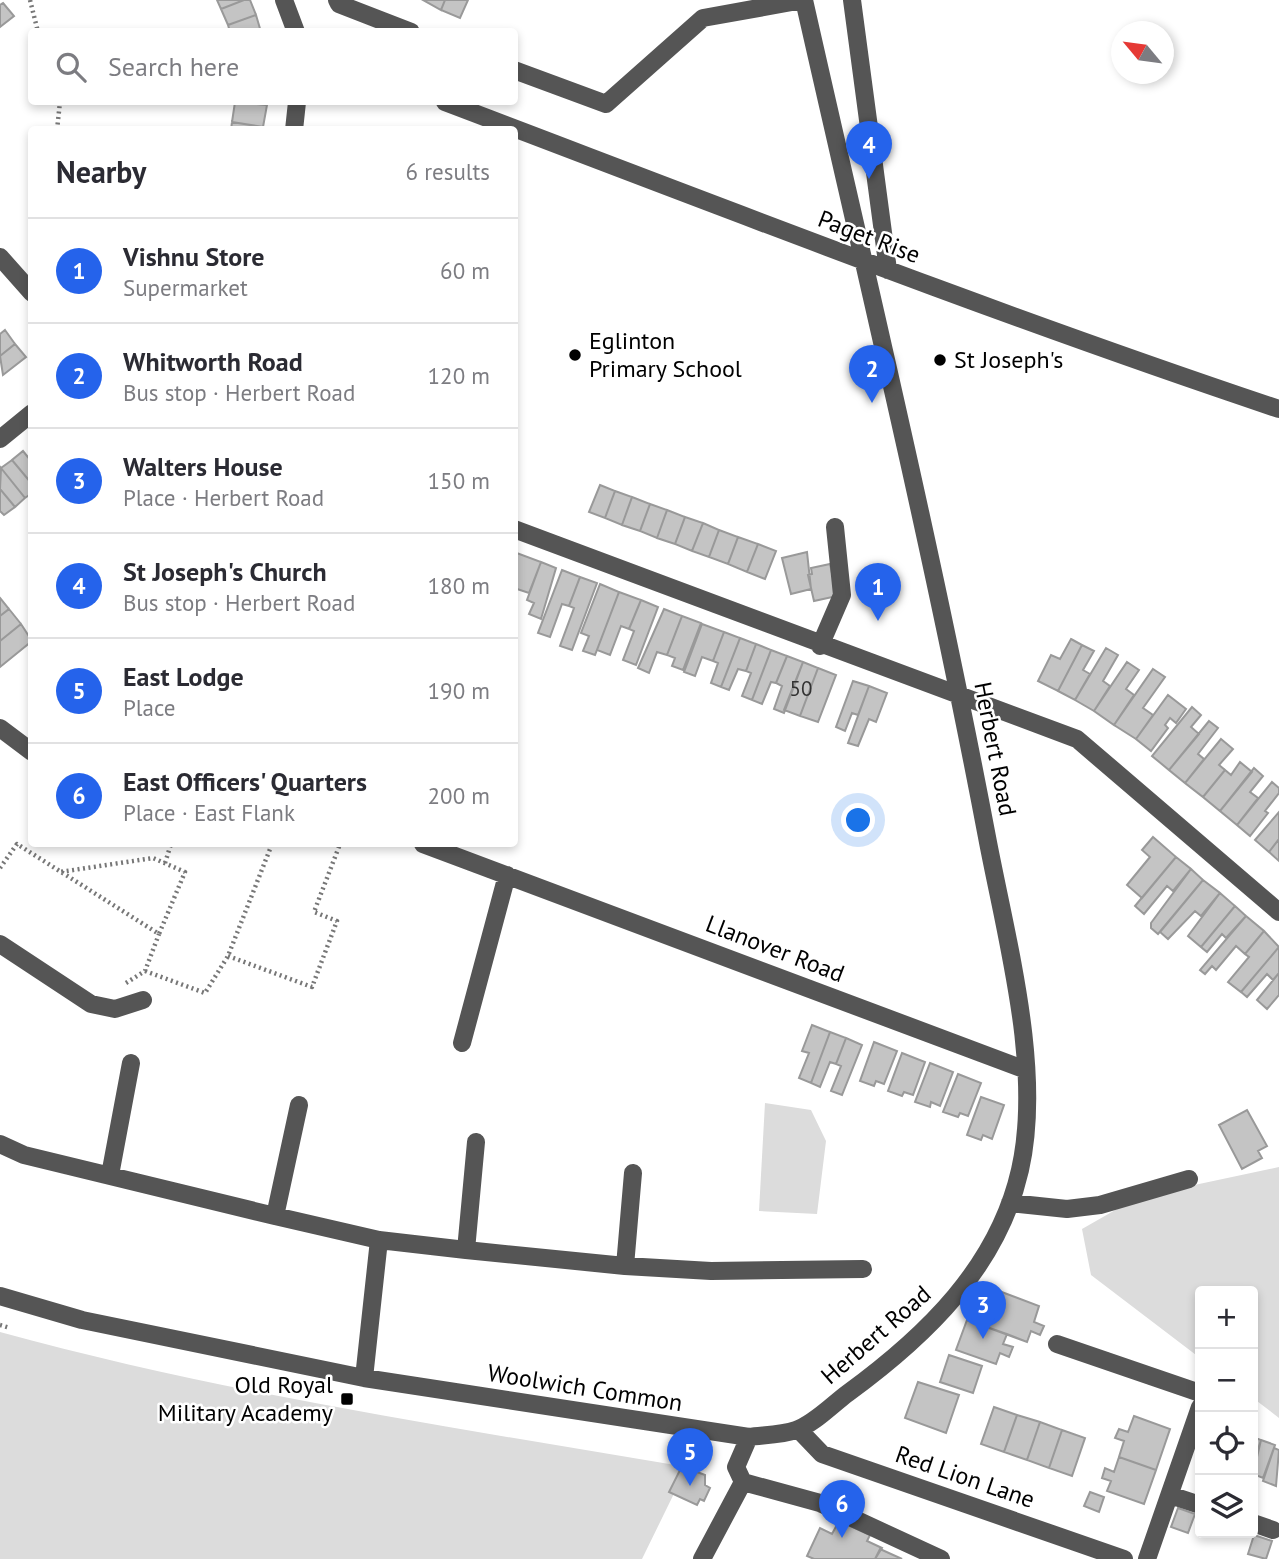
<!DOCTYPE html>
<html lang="en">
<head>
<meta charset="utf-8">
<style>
  :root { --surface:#fff; --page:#f2f2f3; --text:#2b2b33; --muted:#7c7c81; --line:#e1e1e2; --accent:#2563eb }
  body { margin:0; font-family:"PT Sans",sans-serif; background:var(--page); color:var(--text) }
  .controls { position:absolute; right:21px; bottom:21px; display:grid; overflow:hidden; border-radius:7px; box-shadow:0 4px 10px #0003 }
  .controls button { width:63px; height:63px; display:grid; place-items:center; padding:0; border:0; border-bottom:2px solid var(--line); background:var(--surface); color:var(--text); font:35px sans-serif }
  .compass { position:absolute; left:1111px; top:21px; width:63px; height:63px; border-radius:50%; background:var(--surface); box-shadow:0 4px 10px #0003; rotate:299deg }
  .you { position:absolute; left:859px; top:821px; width:24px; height:24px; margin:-18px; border:5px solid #fff; border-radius:50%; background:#1a73e8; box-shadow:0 0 0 10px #1a73e833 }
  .badge { display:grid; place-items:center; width:46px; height:46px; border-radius:50%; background:var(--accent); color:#fff; font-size:23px; font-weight:700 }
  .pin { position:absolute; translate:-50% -58px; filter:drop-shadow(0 2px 4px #0008) }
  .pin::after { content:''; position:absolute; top:37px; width:24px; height:21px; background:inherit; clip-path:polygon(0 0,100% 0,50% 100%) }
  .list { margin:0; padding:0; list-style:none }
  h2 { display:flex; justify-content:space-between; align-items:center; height:91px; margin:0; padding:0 28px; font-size:30px }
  h2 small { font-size:23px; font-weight:400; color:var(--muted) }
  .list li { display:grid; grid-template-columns:46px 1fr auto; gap:21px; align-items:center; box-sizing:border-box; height:105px; padding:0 28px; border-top:2px solid var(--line) }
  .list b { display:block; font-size:26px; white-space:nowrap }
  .list p { margin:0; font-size:23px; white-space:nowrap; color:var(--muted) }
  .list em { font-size:23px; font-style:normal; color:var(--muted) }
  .icon { flex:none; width:38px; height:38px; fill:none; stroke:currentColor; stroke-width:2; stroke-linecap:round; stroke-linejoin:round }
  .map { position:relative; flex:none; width:1279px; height:1559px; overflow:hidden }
  .search { position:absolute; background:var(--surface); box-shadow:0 4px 10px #0003; left:28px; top:28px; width:490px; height:77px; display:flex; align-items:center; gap:18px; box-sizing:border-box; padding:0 24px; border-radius:7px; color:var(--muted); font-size:26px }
  .panel { position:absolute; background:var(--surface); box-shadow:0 4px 10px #0003; left:28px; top:126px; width:490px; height:721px; border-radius:7px }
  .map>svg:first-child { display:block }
  .green { fill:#dcdcdc }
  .building { fill:#c4c4c4; stroke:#999; stroke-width:2 }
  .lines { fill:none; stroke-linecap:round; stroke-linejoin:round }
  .path { stroke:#777; stroke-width:4.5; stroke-dasharray:2 3.5; stroke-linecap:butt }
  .minor { stroke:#555; stroke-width:18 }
  .poi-dot { fill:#000; stroke:#fff; stroke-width:2.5 }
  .labels { text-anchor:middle; stroke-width:5; stroke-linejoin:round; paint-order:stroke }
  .number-label { font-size:21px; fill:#313131 }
  .street-label { font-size:24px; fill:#000; stroke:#fff }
  .poi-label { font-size:24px; fill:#000; stroke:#fff; text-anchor:start }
</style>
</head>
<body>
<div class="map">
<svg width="1279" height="1559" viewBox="0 0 1279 1559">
  <rect width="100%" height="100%" fill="#fff"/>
  <path class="green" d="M765,1103L811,1110L826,1141L817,1214L759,1211Z
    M1279,1167V1418L1253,1398V1291H1200V1358L1091,1275L1082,1229L1138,1197Z
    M0,1332C225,1394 457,1428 687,1467L642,1559H0Z"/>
  <path class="building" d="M217,0H244L221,9Z
    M244,0H250L256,15L228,25L221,9Z
    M423,0H445L441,10Z
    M445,0H468L460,18L441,10Z
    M3,3L14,16L0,27V5Z
    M256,15L261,32H230L228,25Z
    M235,102L267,105L263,127L232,122Z
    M232,122L263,127V130H231Z
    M5,330L15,344L0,356V334Z
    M15,344L26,357L3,375L0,356Z
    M23,451L32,462V484L12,460Z
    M12,460L32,484V493L25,498L1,468Z
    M1,468L25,498L15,507L0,489Z
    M600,485L615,491L605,518L589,512Z
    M0,489L15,507L4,515L0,511Z
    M615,491L632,497L622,525L605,518Z
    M632,497L650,504L640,531L622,525Z
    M650,504L667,510L657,538L640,531Z
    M667,510L685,517L675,544L657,538Z
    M685,517L703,523L692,551L675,544Z
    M703,523L719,530L709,557L692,551Z
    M719,530L738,537L728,564L709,557Z
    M738,537L758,544L747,572L728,564Z
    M758,544L776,551L765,579L747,572Z
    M514,552L541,562L529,593L514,588Z
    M807,552L811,589L791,594L782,558Z
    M541,562L556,568L541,619L529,614L534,603L527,600Z
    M830,564L837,596L814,601L808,575L812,574L811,568Z
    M562,570L580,577L569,606L562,604L550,637L538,633Z
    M580,577L597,583L572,650L560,646L574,608L569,606Z
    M600,584L619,592L595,655L583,651L589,636L581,633Z
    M619,592L641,600L629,629L621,626L610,655L597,650Z
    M0,598L9,609L0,616Z
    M641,600L658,607L636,665L623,660L634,631L629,629Z
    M9,609L21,624L0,641V616Z
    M664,609L682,616L667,655L657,652L649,673L638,668Z
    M682,616L701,623L683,670L672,666L675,658L667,655Z
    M21,624L32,641L0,667V641Z
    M702,624L724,632L713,661L702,657L695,676L684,672Z
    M724,632L740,638L721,687L711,683L718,663L713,661Z
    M740,638L756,644L746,671L738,669L729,690L721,687Z
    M1071,639L1082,645L1058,691L1038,681L1051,655L1060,659Z
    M756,644L771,650L752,700L742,696L751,673L746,671Z
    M1082,645L1094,651L1083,670L1090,674L1075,700L1058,691Z
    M1106,648L1118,655L1103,681L1110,686L1094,711L1075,700Z
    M771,650L787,656L776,683L771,682L762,704L752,700Z
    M787,656L803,662L784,713L774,709L782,686L776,683Z
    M803,662L818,668L800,716L784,710Z
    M1127,662L1139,670L1126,689L1134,695L1114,725L1094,711Z
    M818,668L836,675L818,722L800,716Z
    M1153,669L1165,677L1143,708L1153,715L1136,739L1114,725Z
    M853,681L869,686L858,715L852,713L845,731L836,727Z
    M869,686L887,693L876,722L869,719L858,746L848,743Z
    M1168,695L1186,709L1176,723L1170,718L1165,725L1168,728L1151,751L1136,739Z
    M1192,707L1201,715L1191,727L1199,734L1169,770L1152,756Z
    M1209,721L1218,728L1198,754L1204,759L1185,783L1169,770Z
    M1221,739L1233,749L1219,765L1225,770L1203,797L1185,783Z
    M1240,762L1252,772L1220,811L1203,797L1225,770L1231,775Z
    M1254,768L1263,776L1250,792L1258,798L1237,825L1220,811Z
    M1272,782L1279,788V793L1265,811L1268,813L1250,836L1237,825Z
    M1279,812V839L1269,852L1255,840Z
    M1153,837L1176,857L1142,898L1127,885L1150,857L1142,850Z
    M1279,839V861L1269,852Z
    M1176,857L1191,869L1173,891L1167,886L1144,914L1135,906Z
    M1191,869L1203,880L1158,934L1151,928V923Z
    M1203,880L1220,893L1201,916L1195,911L1168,939L1160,932Z
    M1220,893L1235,906L1201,947L1188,936Z
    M1235,906L1246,916L1226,938L1222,934L1207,952L1201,947Z
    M1246,916L1264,931L1245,954L1236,946L1216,970L1212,966L1205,974L1200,970Z
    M1264,931L1279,947L1241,992L1228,982L1249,957L1245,954Z
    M1279,947V973L1273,980L1267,974L1247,997L1241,992Z
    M1279,973V995L1267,1009L1257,1000Z
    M812,1025L830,1032L811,1083L799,1078L809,1053L802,1051Z
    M830,1032L846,1038L836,1064L830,1062L820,1087L811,1083Z
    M846,1038L862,1045L842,1095L831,1091L841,1066L836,1064Z
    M874,1042L897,1051L884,1084L876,1081L874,1086L860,1081Z
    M902,1053L925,1062L913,1095L904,1092L902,1096L888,1091Z
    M930,1063L953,1072L940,1106L931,1102L930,1107L915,1102Z
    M958,1074L981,1083L968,1116L960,1113L958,1117L943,1112Z
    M981,1097L1004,1105L992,1139L983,1135L981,1140L967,1135Z
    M1247,1110L1267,1146L1258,1151L1262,1158L1242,1169L1219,1125Z
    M999,1291L1039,1306L1034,1322L1044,1326L1040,1335L1031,1331L1027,1342L1007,1334L1003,1344L1013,1347L1009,1357L1000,1353L996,1364L956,1350L967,1320L986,1327Z
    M999,1291L1039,1306L1034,1322L1044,1326L1040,1335L1031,1331L1027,1342L986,1327Z
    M967,1320L1007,1334L1003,1344L1013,1347L1009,1357L1000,1353L996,1364L956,1350Z
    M949,1355L982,1366L973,1393L940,1382Z
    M918,1382L959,1395L946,1433L905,1418Z
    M994,1407L1017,1415L1004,1452L981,1444Z
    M1017,1415L1040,1422L1027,1460L1004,1452Z
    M1134,1416L1170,1429L1156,1470L1119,1457L1124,1441L1115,1438L1119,1429L1128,1432Z
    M1040,1422L1062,1430L1049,1468L1027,1460Z
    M1062,1430L1085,1438L1072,1476L1049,1468Z
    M1253,1437L1261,1440L1253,1465Z
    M1261,1440L1275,1445L1263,1478L1253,1474Z
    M1274,1448L1279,1450L1276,1486L1263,1481Z
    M1119,1457L1156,1470L1144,1504L1107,1491L1111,1481L1102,1478L1105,1468L1114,1472Z
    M681,1468L694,1475L697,1472L705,1475V1485L710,1488L704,1501L700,1499L697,1505L669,1492Z
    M1090,1492L1104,1497L1099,1512L1084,1506Z
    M1178,1508L1195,1514L1188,1533L1171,1527Z
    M839,1521L870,1535L867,1541L882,1548L875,1559H814L807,1556L820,1528L832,1534Z
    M1254,1535L1272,1541L1266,1559L1248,1554Z
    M880,1549L902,1559H875Z"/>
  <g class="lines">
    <path class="path" d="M30,0L38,32
      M57,130L60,102
      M165,863L171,844
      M0,868L17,844L159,934L185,872L153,858L60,872
      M228,956L312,987L337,921L314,912L340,844
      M145,971L205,993L228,956L272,844
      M126,983L145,971L159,934
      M0,1325L10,1328"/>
    <path class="minor" d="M284,0L296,32
      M337,0L339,4L411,32
      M852,0L888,270
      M514,70L606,104L703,18L803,0
      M445,102C722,207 998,315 1279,409
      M294,130L297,102
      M0,257L32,293
      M0,439L32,413
      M514,529L1077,739L1279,912
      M820,646L842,595L835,527
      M0,728L32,752
      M423,844L1026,1070
      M0,944L91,1004L115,1009L143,1000
      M462,1043L507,875
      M299,1105L275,1216L379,1240L466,1250
      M476,1142L466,1250L625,1266
      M0,1144L24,1155L275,1216
      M633,1173L625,1266L711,1271L863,1269
      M110,1175L131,1063
      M1010,1203L1067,1209L1100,1205L1189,1179
      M0,1296L82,1320L364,1378L749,1437C764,1435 782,1435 796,1430C814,1424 833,1404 848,1393C926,1336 998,1267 1020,1170C1043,1069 1006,938 987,837C934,557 867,279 804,0
      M1057,1344L1200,1393
      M364,1378L379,1240
      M799,1430L822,1454L1124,1559
      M743,1482L820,1503L941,1559
      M1170,1495L1200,1505
      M1253,1523L1273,1530
      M702,1559L743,1482L736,1467L749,1437
      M1147,1559L1200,1407"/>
  </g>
  <g class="poi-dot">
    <circle cx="575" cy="355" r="7"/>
    <circle cx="940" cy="360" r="7"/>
    <rect x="340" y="1392" width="14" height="14" rx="3.5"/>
  </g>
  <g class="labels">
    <g class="number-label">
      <text x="801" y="696">50</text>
    </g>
    <g class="street-label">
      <text transform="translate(869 237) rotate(21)" y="8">Paget Rise</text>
      <text transform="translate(995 749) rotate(79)" y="8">Herbert Road</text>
      <text transform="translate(775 949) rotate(21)" y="8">Llanover Road</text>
      <text transform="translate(876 1335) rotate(-41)" y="8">Herbert Road</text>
      <text transform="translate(585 1388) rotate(9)" y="8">Woolwich Common</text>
      <text transform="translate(965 1477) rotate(19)" y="8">Red Lion Lane</text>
    </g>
    <g class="poi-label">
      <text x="589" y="349">Eglinton<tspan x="589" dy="28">Primary School</tspan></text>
      <text x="954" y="368">St Joseph's</text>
      <text x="333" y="1393" text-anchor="end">Old Royal<tspan x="333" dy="28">Military Academy</tspan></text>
    </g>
  </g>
</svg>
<div class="controls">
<button>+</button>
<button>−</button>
<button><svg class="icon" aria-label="locate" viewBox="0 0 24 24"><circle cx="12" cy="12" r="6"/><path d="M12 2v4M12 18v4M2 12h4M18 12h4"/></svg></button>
<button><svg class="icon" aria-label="layers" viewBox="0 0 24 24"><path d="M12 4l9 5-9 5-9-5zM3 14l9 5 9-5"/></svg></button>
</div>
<svg class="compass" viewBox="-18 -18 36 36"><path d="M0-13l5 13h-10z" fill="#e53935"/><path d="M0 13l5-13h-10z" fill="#7c7c81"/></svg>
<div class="you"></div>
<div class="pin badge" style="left:878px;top:621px">1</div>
<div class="pin badge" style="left:872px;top:403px">2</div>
<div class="pin badge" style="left:983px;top:1339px">3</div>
<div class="pin badge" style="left:869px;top:179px">4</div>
<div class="pin badge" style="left:690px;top:1486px">5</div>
<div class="pin badge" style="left:842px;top:1538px">6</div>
<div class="search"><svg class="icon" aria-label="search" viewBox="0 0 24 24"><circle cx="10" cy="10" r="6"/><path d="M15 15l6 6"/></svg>Search here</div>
<section class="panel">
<h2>Nearby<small>6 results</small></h2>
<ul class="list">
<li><span class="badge">1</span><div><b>Vishnu Store</b><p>Supermarket</p></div><em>60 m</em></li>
<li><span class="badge">2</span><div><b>Whitworth Road</b><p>Bus stop · Herbert Road</p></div><em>120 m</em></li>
<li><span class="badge">3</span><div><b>Walters House</b><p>Place · Herbert Road</p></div><em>150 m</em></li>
<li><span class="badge">4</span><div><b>St Joseph's Church</b><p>Bus stop · Herbert Road</p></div><em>180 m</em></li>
<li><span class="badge">5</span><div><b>East Lodge</b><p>Place</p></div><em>190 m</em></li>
<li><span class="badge">6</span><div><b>East Officers' Quarters</b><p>Place · East Flank</p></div><em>200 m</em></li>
</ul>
</section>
</div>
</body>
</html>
